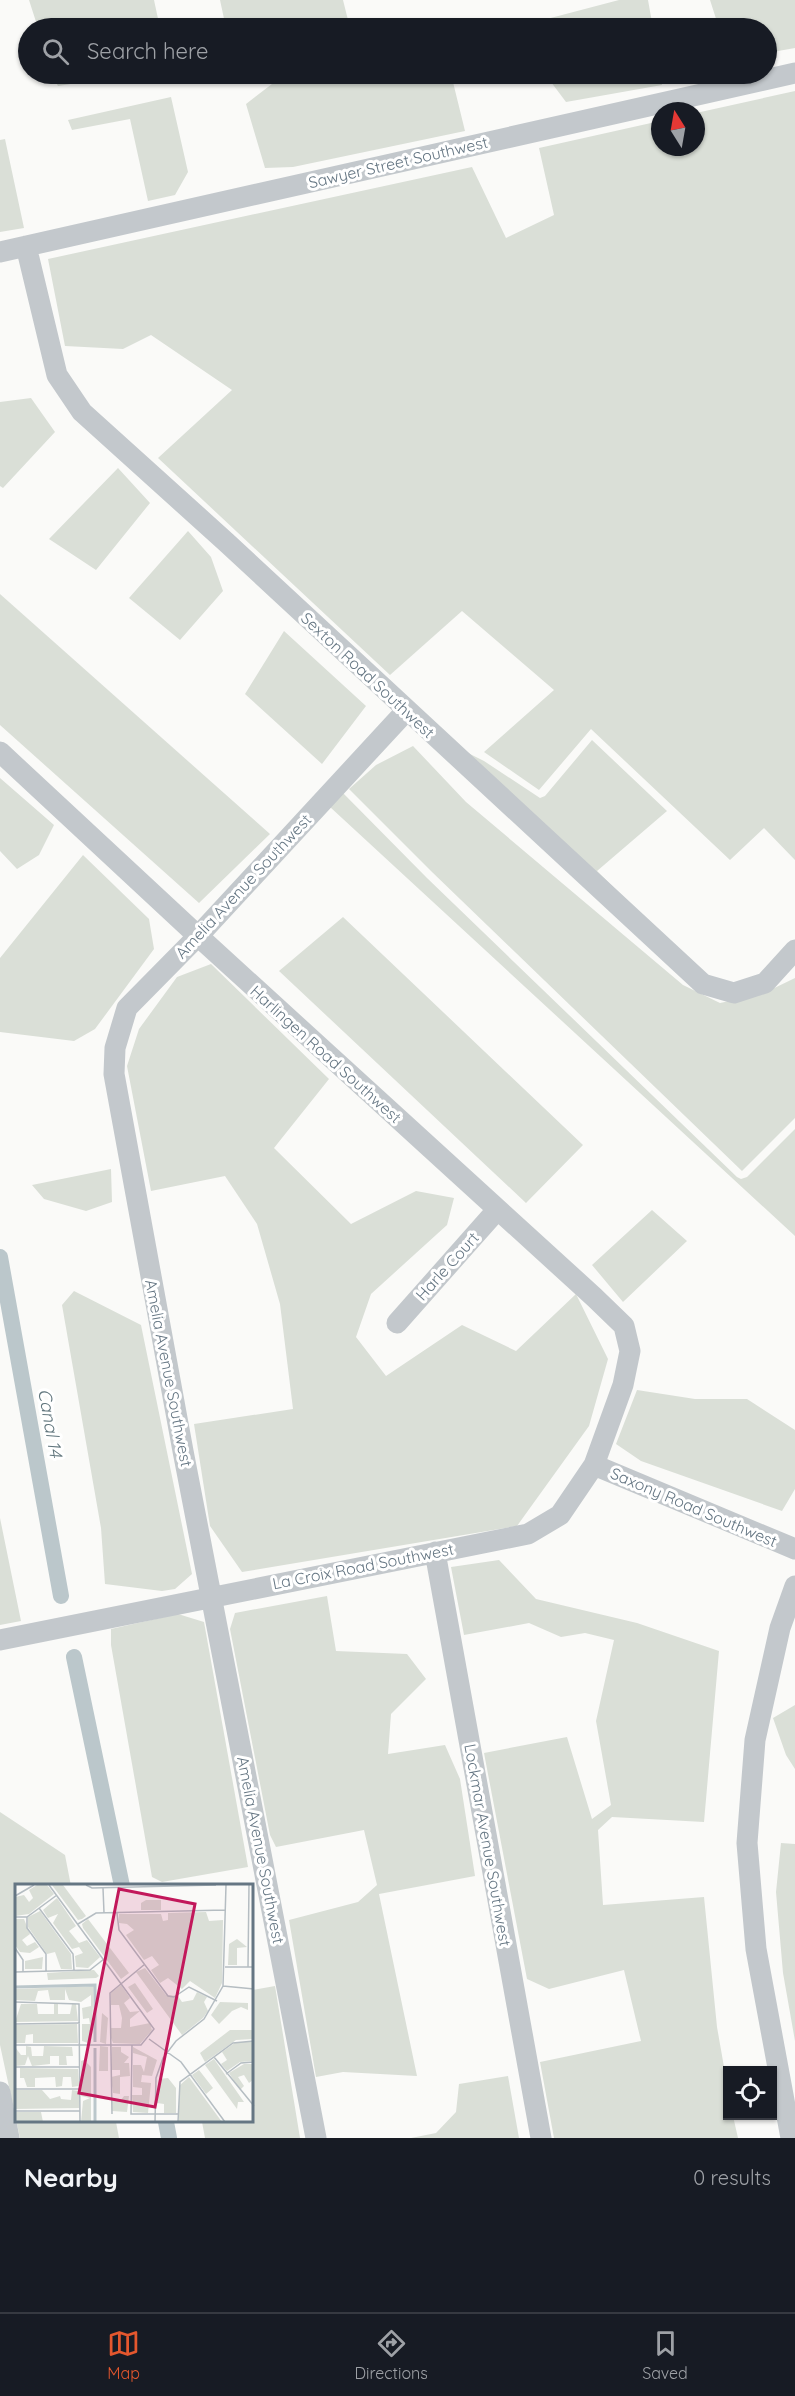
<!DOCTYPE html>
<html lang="en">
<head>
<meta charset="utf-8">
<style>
  :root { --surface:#171b24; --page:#242831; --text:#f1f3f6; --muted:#9ea1a6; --line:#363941; --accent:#e4572e }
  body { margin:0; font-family:Quicksand,sans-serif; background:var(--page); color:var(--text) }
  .controls { position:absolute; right:18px; bottom:18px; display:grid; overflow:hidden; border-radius:0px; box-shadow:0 2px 4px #0004 }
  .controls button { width:54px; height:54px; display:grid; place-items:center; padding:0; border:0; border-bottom:2px solid var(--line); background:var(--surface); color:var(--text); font:30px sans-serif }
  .compass { position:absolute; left:651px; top:102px; width:54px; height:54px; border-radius:50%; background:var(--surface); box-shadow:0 2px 4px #0004; rotate:349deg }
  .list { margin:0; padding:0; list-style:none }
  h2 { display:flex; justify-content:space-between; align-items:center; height:78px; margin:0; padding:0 24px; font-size:26px }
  h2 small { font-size:20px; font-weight:400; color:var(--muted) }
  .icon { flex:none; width:33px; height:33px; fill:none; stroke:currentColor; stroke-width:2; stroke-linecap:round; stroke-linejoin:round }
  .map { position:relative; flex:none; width:795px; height:2138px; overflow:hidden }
  .search { position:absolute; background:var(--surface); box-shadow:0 2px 4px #0004; left:18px; right:18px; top:18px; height:66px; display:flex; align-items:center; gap:15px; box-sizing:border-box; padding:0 21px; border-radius:33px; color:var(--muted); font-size:22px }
  .sheet { height:174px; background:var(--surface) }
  nav { display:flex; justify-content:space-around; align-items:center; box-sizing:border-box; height:84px; border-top:2px solid var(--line); background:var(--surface); font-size:16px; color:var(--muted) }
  nav a { display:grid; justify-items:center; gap:3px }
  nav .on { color:var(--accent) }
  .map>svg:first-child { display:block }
  .green { fill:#dadfd7 }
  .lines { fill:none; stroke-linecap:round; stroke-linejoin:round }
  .canal { stroke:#bbc7cb; stroke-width:16 }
  .minor { stroke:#c3c8cc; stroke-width:21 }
  .labels { text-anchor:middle; stroke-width:6; stroke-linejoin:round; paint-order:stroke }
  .street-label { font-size:16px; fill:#657683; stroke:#fff }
  .water-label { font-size:18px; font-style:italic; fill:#60757c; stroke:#fff }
  .inset-river { fill:none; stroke:#bbc7cb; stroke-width:3 }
  .inset-road { fill:none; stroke:#b5bdc2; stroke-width:1.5 }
  .view { fill:#c2185b; fill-opacity:0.15; stroke:#c2185b; stroke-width:3 }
  .inset-edge { fill:none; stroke:#657683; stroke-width:3 }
</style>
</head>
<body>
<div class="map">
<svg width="795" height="2138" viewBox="0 0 795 2138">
  <rect width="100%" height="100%" fill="#fafaf8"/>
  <path class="green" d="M29,0H154L160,28H38Z
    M220,0H343L348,20L301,28H226Z
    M619,0H648L653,28H526L524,25Z
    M710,0H795V48L767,53L766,28H719Z
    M51,74H101L102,79L58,86Z
    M285,74H451L465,131L293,167L265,168L246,104Z
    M545,74H660L662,85L566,102Z
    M795,91V860L764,828L730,860L591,729L539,790L484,752L554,690L462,611L390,675L158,458L232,390L151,335L123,349L65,346L48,259L472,167L506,238L554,215L539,148L660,121V147H696V113Z
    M171,97L188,172L175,195L148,201L130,119L72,130L68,120Z
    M5,139L24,228L0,232V140Z
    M31,398L55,432L3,488L0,486V402Z
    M118,468L150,503L96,570L49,539Z
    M188,531L211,557L223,591L180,640L129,598Z
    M0,594L270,834L199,903L0,725Z
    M284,631L366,706L322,764L245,694Z
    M592,740L667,811L597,871L652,925L460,749L484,761L540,798L545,796Z
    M413,746L466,802L683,985L720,1003L762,994L795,978V1118L742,1171L432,872L349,789L376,765Z
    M0,778L54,825L39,855L17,869L0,851Z
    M343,793L427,878L737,1177L741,1179L747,1177L795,1129V1236L330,807Z
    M83,855L149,919L154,949L95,1029L74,1041L0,1032V958Z
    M343,917L583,1145L526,1203L279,971Z
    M211,964L329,1079L274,1148L351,1224L416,1191L454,1198L447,1225L371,1294L356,1337L386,1376L462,1325L516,1351L576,1294L608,1359L589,1426L517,1526L242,1572L210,1526L194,1424L293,1409L280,1304L257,1224L225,1176L151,1191L127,1066L139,1029L177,977Z
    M111,1169L112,1202L86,1211L44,1199L32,1185Z
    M652,1210L687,1241L623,1302L592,1265Z
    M74,1291L141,1325L192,1574L175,1589L162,1591L105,1584L101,1528L62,1305Z
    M637,1390L695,1399H747L795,1430V1489L782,1511L641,1461L616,1444Z
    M0,1518L21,1621L0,1625Z
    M499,1560L536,1599L637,1623L719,1651L704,1822L612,1817L598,1830L603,1905L704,1897L717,2027L727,2084L728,2116H733L738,2138H554L540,2062L641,2041L624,1970L549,1989L527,1979L484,1753L567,1737L592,1819L611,1805L596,1721L614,1640L585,1633L561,1637L529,1623L464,1635L451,1567Z
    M327,1596L336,1651L407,1654L426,1679L391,1714L388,1754L445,1745L460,1779L475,1876L379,1894L417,2076L343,2072L316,2077L289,1920L358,1902L377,1885L364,1830L276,1847L270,1835L230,1629L235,1613Z
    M178,1614L204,1622L248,1867L162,1882L152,1877L111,1645V1629Z
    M795,1705V1769L786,1755L773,1718Z
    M0,1812L65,1855L71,1886H16V2122H116L119,2138H20L0,2045Z
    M781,1843L795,1844V2041L783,1973L776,1892Z
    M275,1986L300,2138H205L202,2122H252V1990Z
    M508,2076L519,2138H411L436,2133L456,2112L459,2084Z"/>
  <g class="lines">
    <path class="canal" d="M0,1257L61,1596
      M74,1657L122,1886
      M166,2122L169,2138"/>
    <path class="minor" d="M26,246L57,375L82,412L226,542L703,984L734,993L765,983L795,950
      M0,252L795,73
      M0,752L198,936L594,1297L624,1326L630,1351L623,1385L594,1465L560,1515L528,1534L0,1640
      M397,1323L497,1210
      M594,1465L795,1549
      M435,1552L541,2138
      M0,2092L9,2138
      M316,2138L183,1451L114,1074L115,1048L127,1008L198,936L406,711
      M791,2138L756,1949L747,1843L755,1740L780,1628L795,1586"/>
  </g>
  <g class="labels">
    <g class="street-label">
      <text transform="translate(398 162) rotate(-13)" y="6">Sawyer Street Southwest</text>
      <text transform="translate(368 675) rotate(43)" y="6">Sexton Road Southwest</text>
      <text transform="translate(243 886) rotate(-47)" y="6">Amelia Avenue Southwest</text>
      <text transform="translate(326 1054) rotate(42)" y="6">Harlingen Road Southwest</text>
      <text transform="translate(447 1266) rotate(-48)" y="6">Harle Court</text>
      <text transform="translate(169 1373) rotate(79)" y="6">Amelia Avenue Southwest</text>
      <text transform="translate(694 1507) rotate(23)" y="6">Saxony Road Southwest</text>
      <text transform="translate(363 1566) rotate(-11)" y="6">La Croix Road Southwest</text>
      <text transform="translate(488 1845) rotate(80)" y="6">Lockmar Avenue Southwest</text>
      <text transform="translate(261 1850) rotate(79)" y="6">Amelia Avenue Southwest</text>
    </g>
    <g class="water-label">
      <text transform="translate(50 1423) rotate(80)" y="6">Canal 14</text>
    </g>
  </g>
  <g transform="translate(15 1884)">
    <rect width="238" height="238" fill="#fafaf8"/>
    <path d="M22,1H32L39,10L14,30L0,32V13L9,11L14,18L18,14L14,6ZM37,1H48L71,32L67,35L63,36ZM42,14L61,42L54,47L64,59L72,56L85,73L73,84L61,83L60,72L68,69L64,63L57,65L38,39L43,30L33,34L28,26ZM131,16H146V26H126V19ZM25,27L56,70L57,85H46L40,68L32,70L13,43V33ZM191,28L194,37L208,36L207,99L200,114L175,97L167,105L153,94L145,99L136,86L144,81L137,72L129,76L111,51L119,46L112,40L104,39V30H146L148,37L153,36V29ZM0,35H9L15,50L7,56L12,62L20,58L24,63L15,69L5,68L0,61ZM73,35L114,89L106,95L68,44L67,40ZM222,55L232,63L222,64V81H213L214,60ZM28,73L27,85H10V77ZM130,84L151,111L163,112L167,118L178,116L182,108L192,113L189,118L193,127L188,134L167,151L121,88ZM79,86L84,92L81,94L33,96L32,89ZM120,99L138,125L132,129L113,103ZM106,101L115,114L109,119L115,128L125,127L115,135V143L135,139L137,146L125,160L98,159L96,154V144H106L107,134L104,121H96V109ZM79,102L76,160L67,157V140H75L74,134L68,135L67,124L76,122V111L66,118L54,116L50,105V116H35L33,106L23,107L20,117L0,116V105ZM205,118L233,119V126L226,123L217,127L204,140L196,131ZM6,120H22L23,130H39V120H43V130H55L57,120H61L63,137L0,138ZM87,129L93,134L91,160L85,158ZM62,140L63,159H18V150L11,151L10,159H0V141ZM215,146H238V155L221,156L190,178L185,169ZM221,158H238V177L225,178L212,187L206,180L212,176L207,168ZM11,162L16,163L17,172H28L29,162L57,163L58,172H51L52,181H44V172H35V180L17,182L13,172L10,181L0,182V163L6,171H11ZM85,162L93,163V187H84ZM97,163H106V168L114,173L109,179H114L115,192L105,193V210L98,209L96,193L105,191V186H96ZM118,163L142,176L137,192L127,191L126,198L136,199L133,229L118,228L117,211H127V204L118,203V181H126L129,188L132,173L118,169ZM199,175L229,218H223L222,225L190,181ZM69,176L76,183V238H66L68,217L75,214L66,212V177ZM229,180H238L239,195L234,199L229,191L223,193L229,202L225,206L214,189ZM5,184L63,185L64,202L57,203L56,193H48L47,202L41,203L40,193L20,194V203H12L9,194H5ZM184,186L198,204L191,210L177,191ZM174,193L207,238H164V202ZM153,194L161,204V229H149V220L142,219L144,195ZM0,206H27L35,215L45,212L46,215L56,216L57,206L64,207V224L0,225ZM109,212H114L112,228L97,227L96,216H106ZM0,228H26L28,238H0Z" fill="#dadfd7"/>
    <path class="inset-river" d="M0,103L80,101V158M80,238V164"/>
    <path class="inset-road" d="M71,1L77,4L201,1M88,4L89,29M0,12L19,1M24,24L58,70L59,86M102,29L104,46L153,112L159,113L174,103L202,117M0,33H12L42,11M12,33V44L31,70V87M63,40L81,29L210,26M0,64L8,76V88M210,83H239M233,83L234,1M0,88L75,86L89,75M208,102L239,105M0,118L64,120L65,238M0,140L65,139M134,155L166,178L210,238M0,161H126L139,145L34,1M117,161L116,230H163M199,173L239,222M0,183H65M211,190L226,179L239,178M0,205H65M0,227H65M97,230L95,109L130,80M140,238L141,194L148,174L161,157L189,135L208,102L211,1M163,238L165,198L218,159L239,157"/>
    <path class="view" d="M104,5L180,20L140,223L64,209Z"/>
    <rect width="238" height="238" class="inset-edge"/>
  </g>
</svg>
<div class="controls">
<button><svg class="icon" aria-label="locate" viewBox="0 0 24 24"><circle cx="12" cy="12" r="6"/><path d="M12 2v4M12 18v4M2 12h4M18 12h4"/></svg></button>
</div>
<svg class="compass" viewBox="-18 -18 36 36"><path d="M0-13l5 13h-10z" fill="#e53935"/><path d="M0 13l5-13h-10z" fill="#9ea1a6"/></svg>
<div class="search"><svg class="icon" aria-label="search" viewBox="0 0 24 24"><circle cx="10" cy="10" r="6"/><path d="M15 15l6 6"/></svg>Search here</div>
</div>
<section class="sheet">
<h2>Nearby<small>0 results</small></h2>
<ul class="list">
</ul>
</section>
<nav>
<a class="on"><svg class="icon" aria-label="map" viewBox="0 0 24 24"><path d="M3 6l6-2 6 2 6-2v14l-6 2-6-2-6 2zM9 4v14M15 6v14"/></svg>Map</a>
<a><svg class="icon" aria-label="directions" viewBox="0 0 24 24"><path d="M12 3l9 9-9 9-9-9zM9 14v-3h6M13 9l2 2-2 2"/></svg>Directions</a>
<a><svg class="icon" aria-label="saved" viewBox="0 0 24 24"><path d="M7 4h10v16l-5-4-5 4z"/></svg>Saved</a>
</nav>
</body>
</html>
